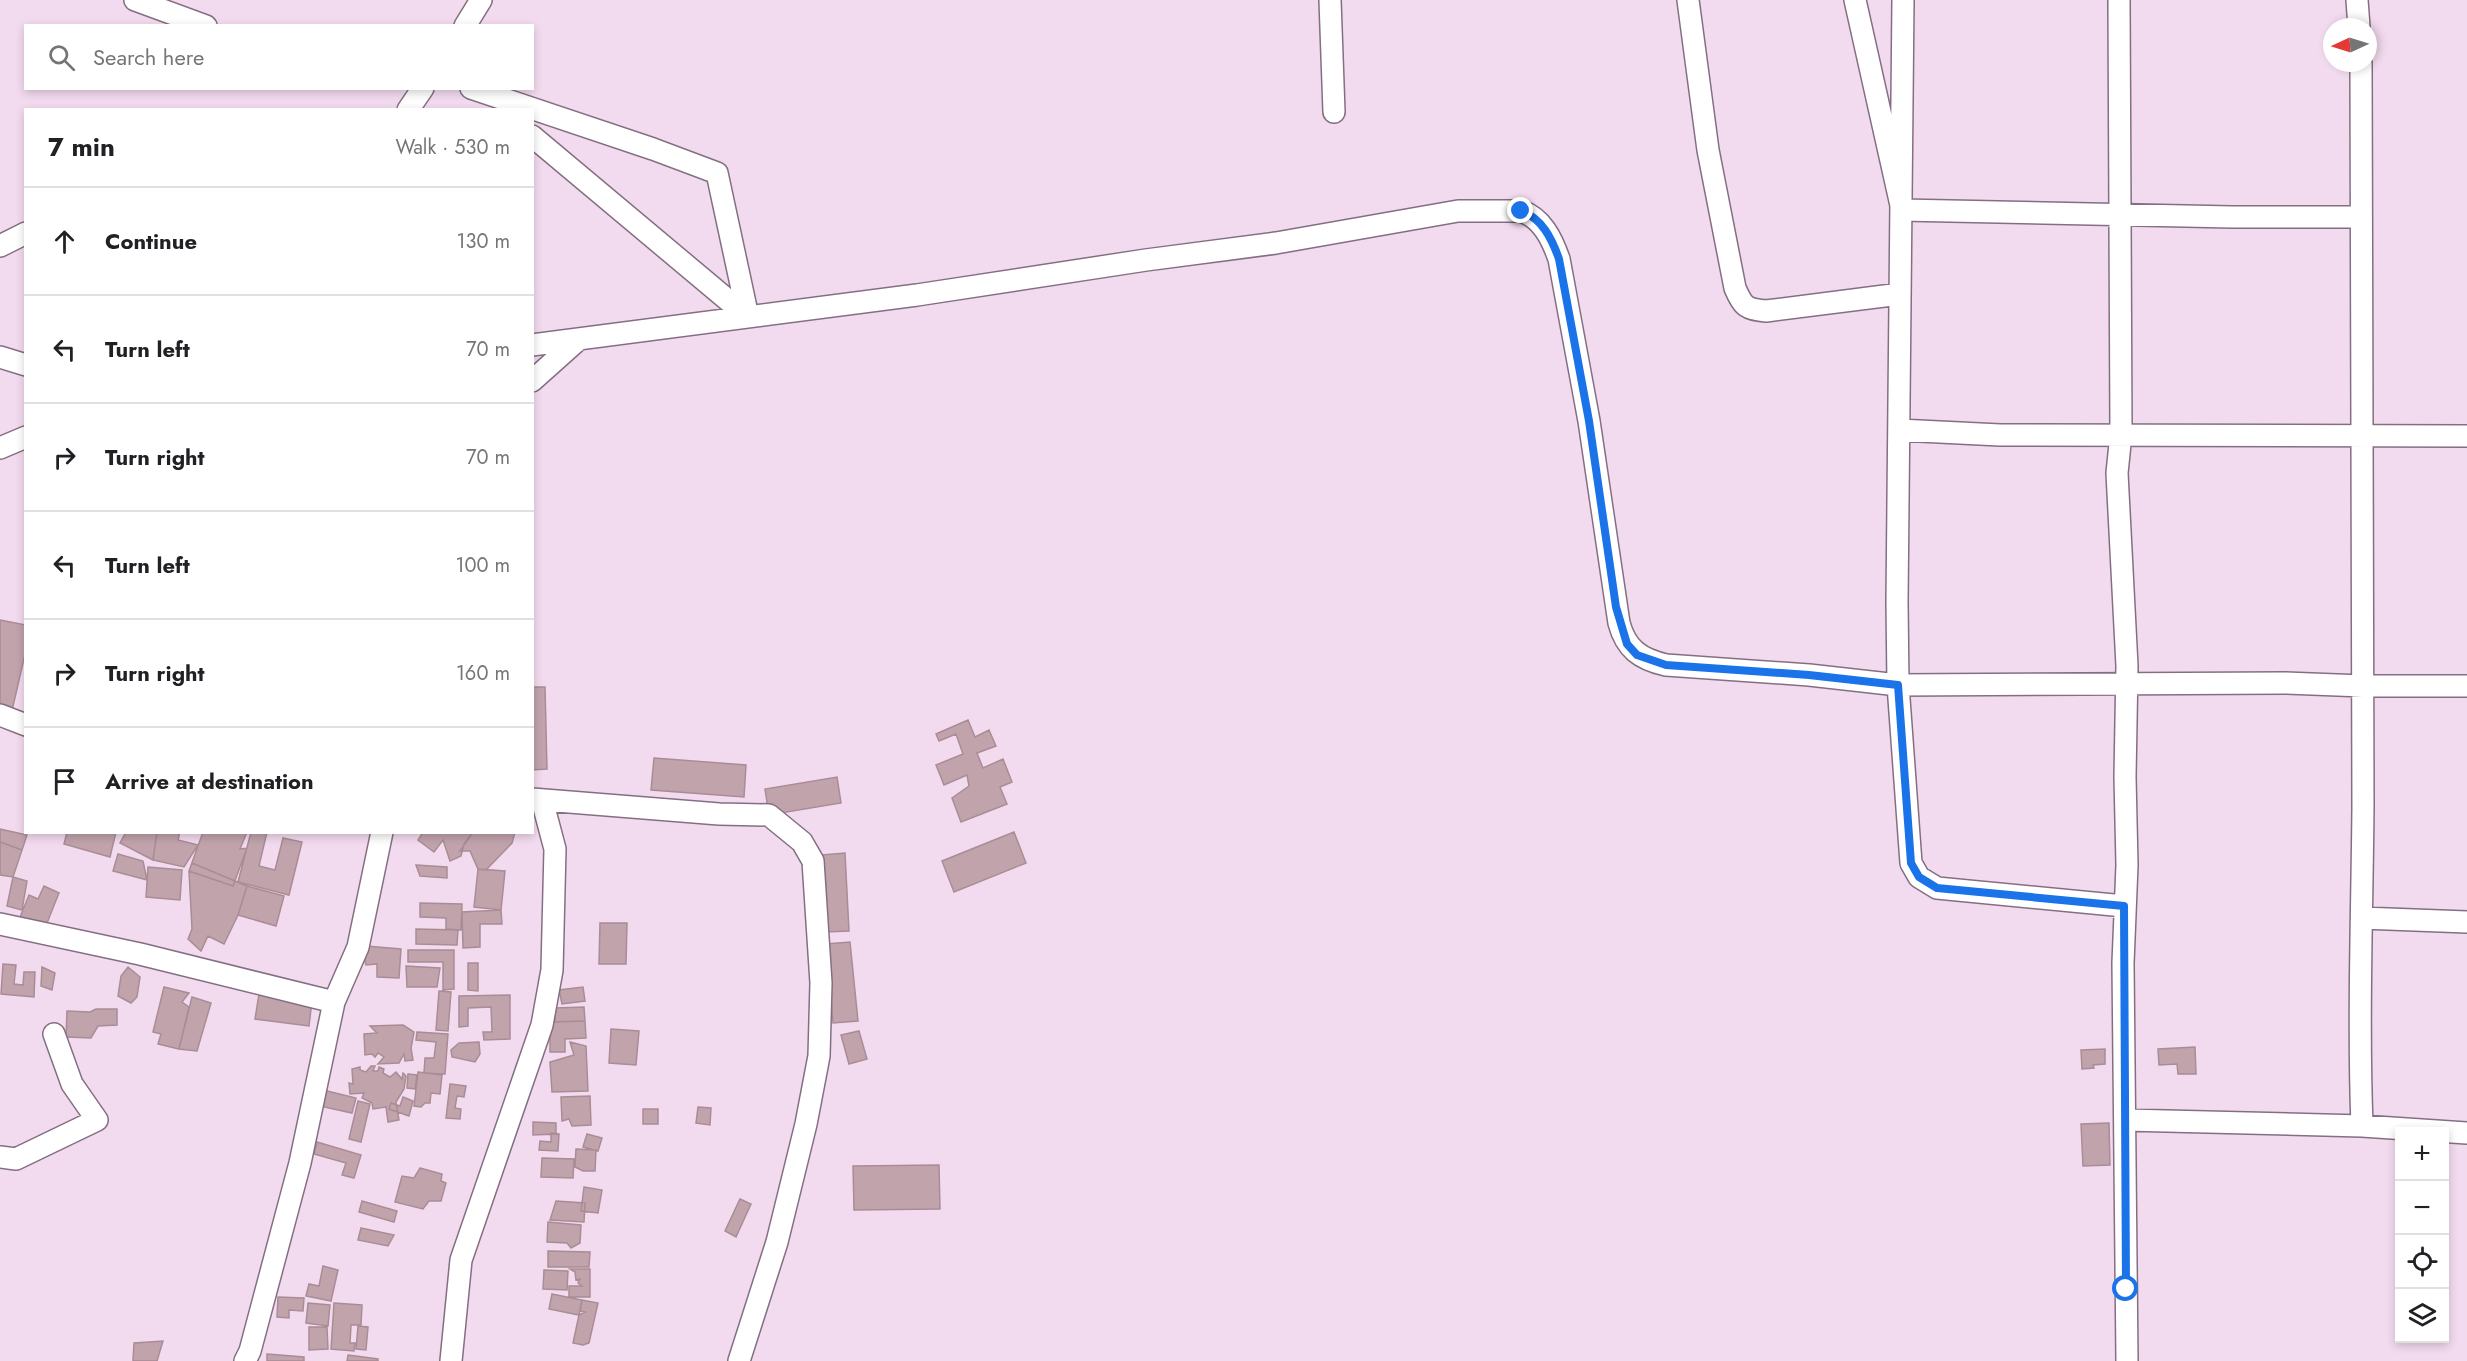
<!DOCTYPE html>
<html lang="en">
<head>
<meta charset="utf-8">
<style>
  :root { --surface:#fff; --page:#f2f2f2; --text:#202124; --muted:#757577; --line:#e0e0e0 }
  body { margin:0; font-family:Jost,sans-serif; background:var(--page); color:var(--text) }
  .controls { position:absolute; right:18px; bottom:18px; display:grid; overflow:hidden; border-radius:0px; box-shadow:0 3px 9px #0003 }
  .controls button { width:54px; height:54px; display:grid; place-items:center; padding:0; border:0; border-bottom:2px solid var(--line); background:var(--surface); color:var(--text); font:30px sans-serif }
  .compass { position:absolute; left:2323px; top:18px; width:54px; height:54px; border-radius:50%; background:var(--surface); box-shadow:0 3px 9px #0003; rotate:266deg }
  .stop { position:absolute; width:18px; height:18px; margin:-14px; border:4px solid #1a73e8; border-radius:50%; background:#fff }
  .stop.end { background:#1a73e8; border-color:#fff; box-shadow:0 2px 6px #0008 }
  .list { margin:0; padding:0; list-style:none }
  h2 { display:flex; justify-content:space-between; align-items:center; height:78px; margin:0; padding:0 24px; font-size:26px }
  h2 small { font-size:20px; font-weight:400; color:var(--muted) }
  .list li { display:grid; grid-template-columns:39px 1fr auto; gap:18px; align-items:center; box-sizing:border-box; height:108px; padding:0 24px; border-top:2px solid var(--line) }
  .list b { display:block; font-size:22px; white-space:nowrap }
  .list em { font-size:20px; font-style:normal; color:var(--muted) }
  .icon { flex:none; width:33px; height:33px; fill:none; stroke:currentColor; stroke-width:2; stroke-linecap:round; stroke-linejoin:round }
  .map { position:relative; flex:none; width:2467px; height:1361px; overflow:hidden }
  .search { position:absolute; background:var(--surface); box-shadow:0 3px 9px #0003; left:24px; top:24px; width:510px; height:66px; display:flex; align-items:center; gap:15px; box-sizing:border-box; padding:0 21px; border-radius:0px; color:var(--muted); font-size:22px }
  .panel { position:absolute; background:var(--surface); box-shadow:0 3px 9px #0003; left:24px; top:108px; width:510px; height:726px; border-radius:0px }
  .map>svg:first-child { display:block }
  .building { fill:#c1a3ac; stroke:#a98c95; stroke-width:1.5 }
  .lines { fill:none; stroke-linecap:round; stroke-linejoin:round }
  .minor-casing { stroke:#846f82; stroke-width:24 }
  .minor { stroke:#fff; stroke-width:21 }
  .route { stroke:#1a73e8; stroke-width:8 }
</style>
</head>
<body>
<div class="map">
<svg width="2467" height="1361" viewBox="0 0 2467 1361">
  <rect width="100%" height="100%" fill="#f3dbef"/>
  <path class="building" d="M0,620L26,625V650L11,715L0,712Z
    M532,687H545L547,769L532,770Z
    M968,720L975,737L989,730L996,746L977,753L983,768L1003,759L1012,782L1000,787L1007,804L961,822L952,798L969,786L967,775L944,785L936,765L963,754L956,734L939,741L936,734Z
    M654,758L746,765L744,797L651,790Z
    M837,777L841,803L769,815L765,789Z
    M0,829L27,835L22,850L0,842Z
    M67,832H116L110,857L64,844Z
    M126,832H157L153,860L120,843Z
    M157,832H180L178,840L198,845L184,867L153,860Z
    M203,832H247L240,849L247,848L233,886L189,871Z
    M251,832H267L259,866L275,870L283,838L302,842L289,895L238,882Z
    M423,832H473L464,844L461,856L450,861L443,840L434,852L418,840Z
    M473,832H515L512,843L486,870L478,869L470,851H460Z
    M1014,832L1026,863L954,892L942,861Z
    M0,842L22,850L13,877L0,875Z
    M845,853L849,931L826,932L822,855Z
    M118,854L143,861L147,880L113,871Z
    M192,863L247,886L238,915L224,944L208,936L201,951L188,939L192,929L189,871Z
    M416,865L447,867V878L420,876Z
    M148,867L182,870L180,900L146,897Z
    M478,869L505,871L501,910L474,907Z
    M13,877L27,881L22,910L7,906Z
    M44,886L59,893L47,923L16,927L29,895L38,899Z
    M247,886L284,896L276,926L238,915Z
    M420,903L462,904L461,930L446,929V918L420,917Z
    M501,910L502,924H480V947L463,948L462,912Z
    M600,923H627L626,964H599Z
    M416,929L458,930L457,945L416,944Z
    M850,942L858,1021L833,1023L826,944Z
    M366,946L401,949L399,978L377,977V964L366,965L363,954Z
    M408,950H454V989L443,990V962H408Z
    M468,963H478V991L468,990Z
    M3,964L16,965L14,984L23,985L24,972H35L34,997L1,994Z
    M406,966L440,968L437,987H407Z
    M42,967L55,973L52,990L41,986Z
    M128,967L140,977L137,997L131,1003L118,996L121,976Z
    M164,987L189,993L182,1002L189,1007L179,1049L158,1044L161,1034L153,1032Z
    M583,987L585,1001L562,1004L559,990Z
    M439,991L451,992L448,1031L436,1030Z
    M259,994L312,1001L309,1026L255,1019Z
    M510,995V1039L484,1040L483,1032H492L491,1007L468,1008V1026L459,1027V996Z
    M192,997L211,1003L197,1051L179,1049Z
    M584,1007L585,1021L555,1022V1008Z
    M96,1009H117V1025L98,1026L91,1038L66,1037L67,1011L90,1012Z
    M585,1021L586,1038L565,1039V1052H550V1022Z
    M403,1025L414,1032L411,1048L413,1060L405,1061L404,1054L399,1063L378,1064L384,1057L378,1053L375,1057L372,1054L365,1055L364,1034L377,1033L370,1026Z
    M611,1029L639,1031L636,1065L609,1063Z
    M859,1031L867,1059L849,1064L841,1035Z
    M417,1032L448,1034L445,1074L424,1073L425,1058H434L436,1042L416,1040Z
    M479,1042L480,1054L475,1062L452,1057L451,1050L459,1043Z
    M570,1042L586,1046L588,1091L552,1092L550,1062L574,1055Z
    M2195,1047L2196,1074H2178L2177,1064L2159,1065L2158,1049Z
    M2105,1049V1064L2093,1065L2094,1068L2082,1069L2081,1050Z
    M371,1066H375L373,1071H378L379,1067L384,1069L383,1073L390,1077L396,1072L402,1079L403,1073L406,1076L404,1089L396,1102L399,1120L388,1122L386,1107L373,1109L372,1103L362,1098L364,1093L350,1094L349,1083L353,1084L352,1069L360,1067V1070L366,1072Z
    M418,1072L442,1075L440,1094L431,1093L430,1103H425L421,1107L414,1106Z
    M408,1074L417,1075L415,1089L407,1088Z
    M450,1084L466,1086L464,1097L457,1096L455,1108L461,1109L460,1119L446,1118Z
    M319,1089L356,1098L352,1113L315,1105Z
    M590,1096L591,1125L572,1126L569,1119L562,1121L561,1097Z
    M403,1097L413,1101L409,1116L389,1109L391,1103L400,1106Z
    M358,1101L370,1104L361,1142L349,1139Z
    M698,1107L711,1108L710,1125L696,1123Z
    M643,1109H658V1124H643Z
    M533,1122L556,1123V1134L533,1135Z
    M2109,1123L2110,1165L2083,1166L2081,1124Z
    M551,1133L559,1134L558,1151L539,1150L540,1141L551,1142Z
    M587,1134L602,1138L598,1151L583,1147Z
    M317,1142L361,1155L354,1178L342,1175L346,1163L314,1154Z
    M576,1149L596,1150L595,1171H583L575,1167Z
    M542,1158L574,1159L573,1178L541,1177Z
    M939,1165L940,1209L854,1210L853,1166Z
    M420,1168L442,1174L441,1181L446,1183L441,1201H429L423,1209L395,1202L402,1176L414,1178Z
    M584,1187L602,1190L598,1213L581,1211Z
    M740,1199L751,1204L736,1237L725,1231Z
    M362,1201L397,1211L394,1222L359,1212Z
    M556,1201L585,1203L584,1222L550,1220Z
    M548,1222L581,1225L580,1243L571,1248L567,1243L547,1242Z
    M361,1228L394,1235L388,1246L358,1240Z
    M548,1251L590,1252L589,1267H548Z
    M323,1266L338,1270L331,1301L306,1296L309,1284L319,1286Z
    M570,1269H590V1297H569V1286H582L578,1283L580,1279L576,1280L575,1272Z
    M544,1270L568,1271L567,1290L543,1289Z
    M552,1294L582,1300L579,1315L549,1309Z
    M278,1297L304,1298L303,1311L289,1310V1318L277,1317Z
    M582,1300L598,1303L589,1343L583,1345L573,1343L579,1315L585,1312L580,1311Z
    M308,1303L330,1305L328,1326L306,1323Z
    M334,1303L362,1305L361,1325H351L350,1343H355L354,1351L331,1349Z
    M358,1326L368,1327L366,1350L356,1349Z
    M309,1327H327L328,1349L309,1350Z
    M163,1341L157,1361H133L134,1343Z
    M267,1354L304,1357V1361H267Z
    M348,1355L378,1359V1361H347Z"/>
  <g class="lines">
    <defs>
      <path id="minor" d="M135,0L206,26
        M1330,0L1334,112
        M1688,0L1708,150L1735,288C1743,307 1746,309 1766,311L1900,294
        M1855,0L1902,210L2232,217H2361
        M1903,0L1897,602L1898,685L1911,863L1919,877L1937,888L2124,906
        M2119,0L2121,434L2117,473L2127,666L2125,777L2127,865L2123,963L2127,1361
        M2357,0L2359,27
        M465,26L481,0
        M2361,63L2363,807C2362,913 2358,1019 2362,1126
        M471,88L653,149L717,173L748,317
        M408,110L423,88
        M532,136L748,317
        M0,246L26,233
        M532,345L917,295L1146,260L1276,243L1458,211H1521C1542,218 1552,239 1559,259L1589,421L1619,623C1626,649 1640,659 1666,665L1809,675L1898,685L2285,683L2363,686H2467
        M0,357L26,365
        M532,381L579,339
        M1899,430L2000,435L2467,436
        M0,448L26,437
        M0,715L26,725
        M532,799L719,814L769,815L802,842L813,861L821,983L819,1056L806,1124L777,1242L739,1361
        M2362,918L2467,922
        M0,924L140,954L334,1002
        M2126,1120L2362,1126L2467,1133
        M0,1157L16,1159L97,1120L72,1084L54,1034
        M245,1361L250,1351L300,1163L334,1002L358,947L382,832
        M451,1361L461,1260L542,1025L552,970L555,849L542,800"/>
    </defs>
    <use href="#minor" class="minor-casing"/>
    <use href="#minor" class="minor"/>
  </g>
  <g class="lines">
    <path class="route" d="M1521,211C1542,218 1552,239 1559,259L1589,421L1616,607L1627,644L1637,655L1666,665L1809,675L1898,685L1911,863L1919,877L1937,888L2124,906L2126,1289"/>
  </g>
</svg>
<div class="controls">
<button>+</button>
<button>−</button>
<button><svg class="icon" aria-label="locate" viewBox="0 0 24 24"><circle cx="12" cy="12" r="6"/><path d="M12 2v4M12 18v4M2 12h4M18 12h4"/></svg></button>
<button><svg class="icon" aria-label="layers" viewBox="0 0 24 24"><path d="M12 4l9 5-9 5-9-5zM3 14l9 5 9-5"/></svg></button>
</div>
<svg class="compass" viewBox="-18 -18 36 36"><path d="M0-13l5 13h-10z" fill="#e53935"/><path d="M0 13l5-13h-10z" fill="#757577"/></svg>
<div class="stop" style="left:2126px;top:1289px"></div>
<div class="stop end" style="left:1521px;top:211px"></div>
<div class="search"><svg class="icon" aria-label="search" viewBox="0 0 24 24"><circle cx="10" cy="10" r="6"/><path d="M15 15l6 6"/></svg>Search here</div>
<section class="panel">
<h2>7 min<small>Walk · 530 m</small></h2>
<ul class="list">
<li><svg class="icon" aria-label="ahead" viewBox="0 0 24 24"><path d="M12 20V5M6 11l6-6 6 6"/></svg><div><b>Continue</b></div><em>130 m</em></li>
<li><svg class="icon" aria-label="left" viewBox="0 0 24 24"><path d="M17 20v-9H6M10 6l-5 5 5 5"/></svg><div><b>Turn left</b></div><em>70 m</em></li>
<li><svg class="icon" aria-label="right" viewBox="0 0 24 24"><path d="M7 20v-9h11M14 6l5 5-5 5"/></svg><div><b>Turn right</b></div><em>70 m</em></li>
<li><svg class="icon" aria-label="left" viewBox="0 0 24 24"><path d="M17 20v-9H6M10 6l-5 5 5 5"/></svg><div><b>Turn left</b></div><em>100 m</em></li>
<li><svg class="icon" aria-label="right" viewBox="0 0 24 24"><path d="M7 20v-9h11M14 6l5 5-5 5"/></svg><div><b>Turn right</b></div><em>160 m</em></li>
<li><svg class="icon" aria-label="arrive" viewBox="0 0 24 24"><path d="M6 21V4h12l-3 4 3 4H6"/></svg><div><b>Arrive at destination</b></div></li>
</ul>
</section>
</div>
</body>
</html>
